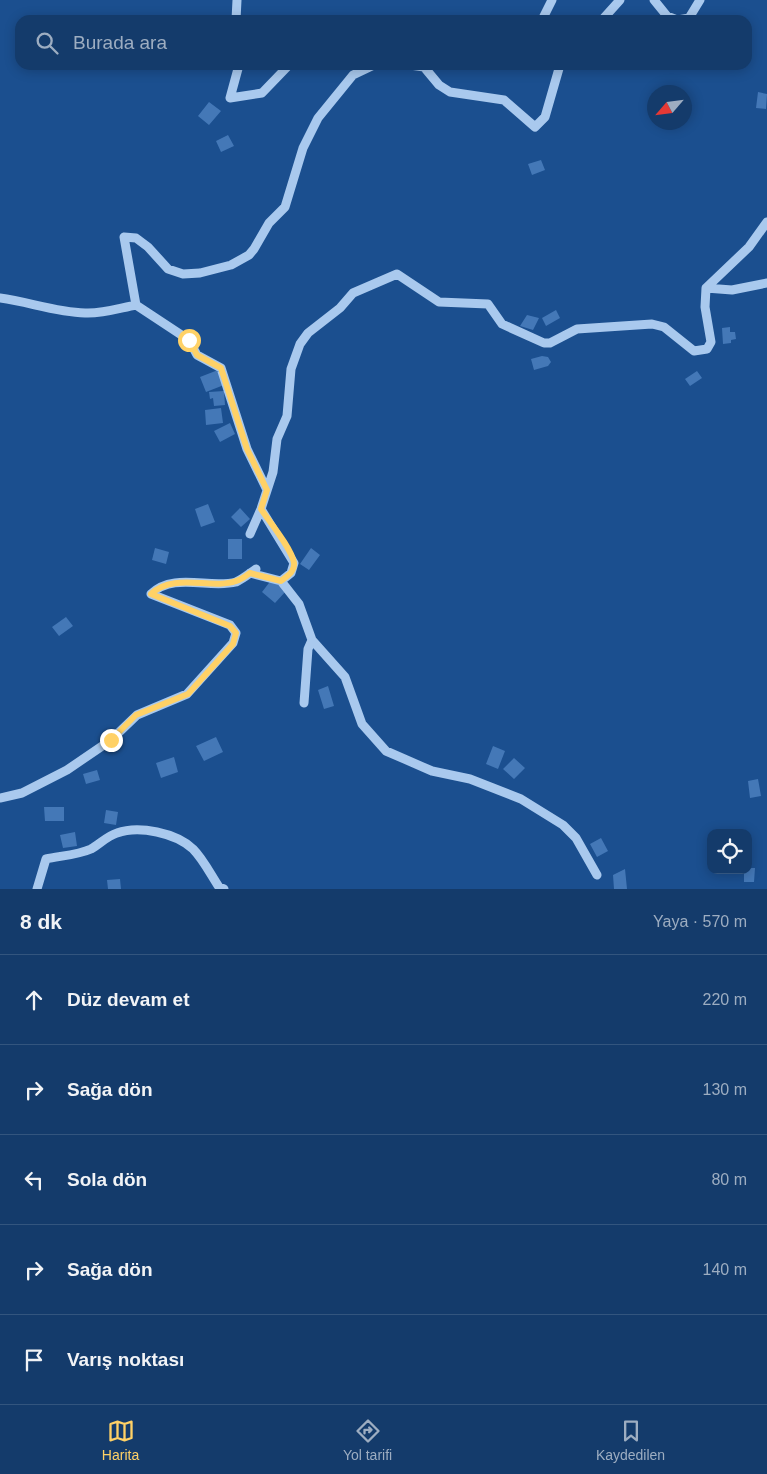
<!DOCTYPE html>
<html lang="tr">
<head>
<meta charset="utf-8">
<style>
  :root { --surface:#143b6b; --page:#1d4271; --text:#f1f3f6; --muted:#9dadc1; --line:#33557e; --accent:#ffd166 }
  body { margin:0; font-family:Arial,sans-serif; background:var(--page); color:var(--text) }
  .controls { position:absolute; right:15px; bottom:15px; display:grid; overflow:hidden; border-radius:10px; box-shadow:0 2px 12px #0003 }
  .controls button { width:45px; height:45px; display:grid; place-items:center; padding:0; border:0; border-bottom:1px solid var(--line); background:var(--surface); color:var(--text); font:25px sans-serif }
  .compass { position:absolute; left:647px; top:85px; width:45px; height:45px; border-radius:50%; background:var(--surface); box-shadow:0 2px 12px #0003; rotate:242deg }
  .stop { position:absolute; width:15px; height:15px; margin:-11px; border:4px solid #ffd166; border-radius:50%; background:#fff }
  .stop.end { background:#ffd166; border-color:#fff; box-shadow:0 1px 5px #0008 }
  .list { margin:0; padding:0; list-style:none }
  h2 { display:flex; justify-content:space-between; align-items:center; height:65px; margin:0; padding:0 20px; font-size:21px }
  h2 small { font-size:16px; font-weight:400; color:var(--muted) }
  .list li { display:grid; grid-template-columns:32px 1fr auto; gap:15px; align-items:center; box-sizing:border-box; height:90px; padding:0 20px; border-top:1px solid var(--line) }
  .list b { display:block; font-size:19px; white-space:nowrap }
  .list em { font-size:16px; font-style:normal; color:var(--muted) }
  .icon { flex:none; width:28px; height:28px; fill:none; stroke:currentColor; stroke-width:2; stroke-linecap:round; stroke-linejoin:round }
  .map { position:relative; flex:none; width:767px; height:889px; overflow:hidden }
  .search { position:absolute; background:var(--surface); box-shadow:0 2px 12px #0003; left:15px; right:15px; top:15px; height:55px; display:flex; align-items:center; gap:12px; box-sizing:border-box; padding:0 18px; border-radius:15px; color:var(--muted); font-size:19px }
  .sheet { height:515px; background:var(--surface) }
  nav { display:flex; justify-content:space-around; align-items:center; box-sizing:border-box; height:70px; border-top:1px solid var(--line); background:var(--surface); font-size:14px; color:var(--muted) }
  nav a { display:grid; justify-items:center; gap:2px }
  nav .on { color:var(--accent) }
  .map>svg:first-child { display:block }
  .building { fill:#4478b7 }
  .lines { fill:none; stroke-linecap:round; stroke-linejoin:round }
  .minor { stroke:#a9c9ee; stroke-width:9 }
  .route { stroke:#ffd166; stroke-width:6 }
</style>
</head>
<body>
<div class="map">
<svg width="767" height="889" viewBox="0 0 767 889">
  <rect width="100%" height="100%" fill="#1b4f8f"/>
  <path class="building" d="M758,92L767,94L766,109L756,108Z
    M209,102L221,111L209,125L198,116Z
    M228,135L234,146L221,152L216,141Z
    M541,160L545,170L532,175L528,164Z
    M556,310L560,318L546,326L542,318Z
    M527,315L539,318L533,330L520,326Z
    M730,327V332H735L736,339L731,340V343L723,344L722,328Z
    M542,356L548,357L551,362L548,366L534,370L531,359Z
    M218,370L224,385L206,392L200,377Z
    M697,371L702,378L690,386L685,379Z
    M224,391L225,405L214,406L213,398L210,399L209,392Z
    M221,408L223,423L206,425L205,410Z
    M230,423L235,434L220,442L214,431Z
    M208,504L215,522L201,527L195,509Z
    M240,508L250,519L241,527L231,517Z
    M228,539H242V559H228Z
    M155,548L169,552L166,564L152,560Z
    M311,548L320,555L309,570L300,564Z
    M272,579L286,591L275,603L262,592Z
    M66,617L73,626L59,636L52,627Z
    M328,686L334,706L324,709L318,690Z
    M216,737L223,752L204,761L196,746Z
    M493,746L505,751L498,769L486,764Z
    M174,757L178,772L161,778L156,763Z
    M514,758L525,768L514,779L503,769Z
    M97,770L100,780L86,784L83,774Z
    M758,779L761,796L750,798L748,781Z
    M44,807H64V821H45Z
    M106,810L118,812L116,825L104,823Z
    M75,832L77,846L63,848L60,835Z
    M601,838L608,851L597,857L590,844Z
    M748,868H755L754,882H744V870H748Z
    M625,869L627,889H614L613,875Z
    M120,879L121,889H108L107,880Z"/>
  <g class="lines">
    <path class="minor" d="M654,0L667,16L677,20
      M236,20L237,0
      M542,20L552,0
      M602,20L620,0
      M678,20L689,18L700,0
      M239,65L230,98L262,93L289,65
      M410,65L424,67L439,85L450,92L504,100L535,127L545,117L560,65
      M706,288L732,290L767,283
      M0,298C29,302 56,312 85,313C102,314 120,308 136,305L189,340L197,355L221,368L247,449L267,490
      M136,305L124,237L136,238L148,247L168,269L183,274L200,273L231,265L249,255L254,249L269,223L285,207L303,148L318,118L353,75L374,65
      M261,509L294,563L291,573L281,581
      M250,534L261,509L273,472L277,439L287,416L291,369L300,344L308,333L340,308L353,293L397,274L439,302L488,304L502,324L544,343H550L577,329L652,324L664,327L694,351L707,349L711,342L705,307L706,288L749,247L767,222
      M250,573L281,581L299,604L312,640L345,677L362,724L386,751L432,771L470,779L521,799L563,825L576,838L597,875
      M304,703L308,649L312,640
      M0,798L22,793L67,770L111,740L137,715L187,694L233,643L236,633L230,625L151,594C173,572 210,589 236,582C243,579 250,573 256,569
      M37,889L46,859C59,856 78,855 91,849C100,844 107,836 117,833C139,825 176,833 193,849C203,859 211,875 219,887L224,889"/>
  </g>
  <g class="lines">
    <path class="route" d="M111,740L136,715L188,694L233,644L236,633L230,626L151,594C174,572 211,590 236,581C241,580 246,576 250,573L281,581C287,576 295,572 294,563C292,549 269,521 261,509L267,490L247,449L221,368L197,355L189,340"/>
  </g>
</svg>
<div class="controls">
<button><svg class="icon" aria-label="locate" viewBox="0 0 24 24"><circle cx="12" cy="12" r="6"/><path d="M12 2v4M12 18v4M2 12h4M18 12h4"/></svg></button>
</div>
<svg class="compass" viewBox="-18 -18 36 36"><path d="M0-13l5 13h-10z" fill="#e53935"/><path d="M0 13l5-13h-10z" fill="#9dadc1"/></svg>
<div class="stop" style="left:189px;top:340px"></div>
<div class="stop end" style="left:111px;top:740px"></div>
<div class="search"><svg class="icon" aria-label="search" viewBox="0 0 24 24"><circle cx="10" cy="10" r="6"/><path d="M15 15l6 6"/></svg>Burada ara</div>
</div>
<section class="sheet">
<h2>8 dk<small>Yaya · 570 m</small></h2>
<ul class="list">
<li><svg class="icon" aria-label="ahead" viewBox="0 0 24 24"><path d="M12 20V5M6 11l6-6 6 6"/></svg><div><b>Düz devam et</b></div><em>220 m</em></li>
<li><svg class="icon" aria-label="right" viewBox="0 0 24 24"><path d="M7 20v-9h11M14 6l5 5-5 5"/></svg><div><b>Sağa dön</b></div><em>130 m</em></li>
<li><svg class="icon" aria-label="left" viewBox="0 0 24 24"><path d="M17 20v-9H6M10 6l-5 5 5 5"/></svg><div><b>Sola dön</b></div><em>80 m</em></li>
<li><svg class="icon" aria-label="right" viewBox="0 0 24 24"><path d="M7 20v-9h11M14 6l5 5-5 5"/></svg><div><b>Sağa dön</b></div><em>140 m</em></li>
<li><svg class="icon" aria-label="arrive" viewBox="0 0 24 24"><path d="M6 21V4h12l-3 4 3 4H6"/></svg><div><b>Varış noktası</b></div></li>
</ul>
</section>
<nav>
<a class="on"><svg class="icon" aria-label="map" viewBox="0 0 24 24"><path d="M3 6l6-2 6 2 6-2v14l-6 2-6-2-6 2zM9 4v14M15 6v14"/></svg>Harita</a>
<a><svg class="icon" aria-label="directions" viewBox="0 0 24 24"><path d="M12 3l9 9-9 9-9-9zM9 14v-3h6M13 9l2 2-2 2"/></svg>Yol tarifi</a>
<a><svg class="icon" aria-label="saved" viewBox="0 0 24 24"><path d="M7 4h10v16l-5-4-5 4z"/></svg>Kaydedilen</a>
</nav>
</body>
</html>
